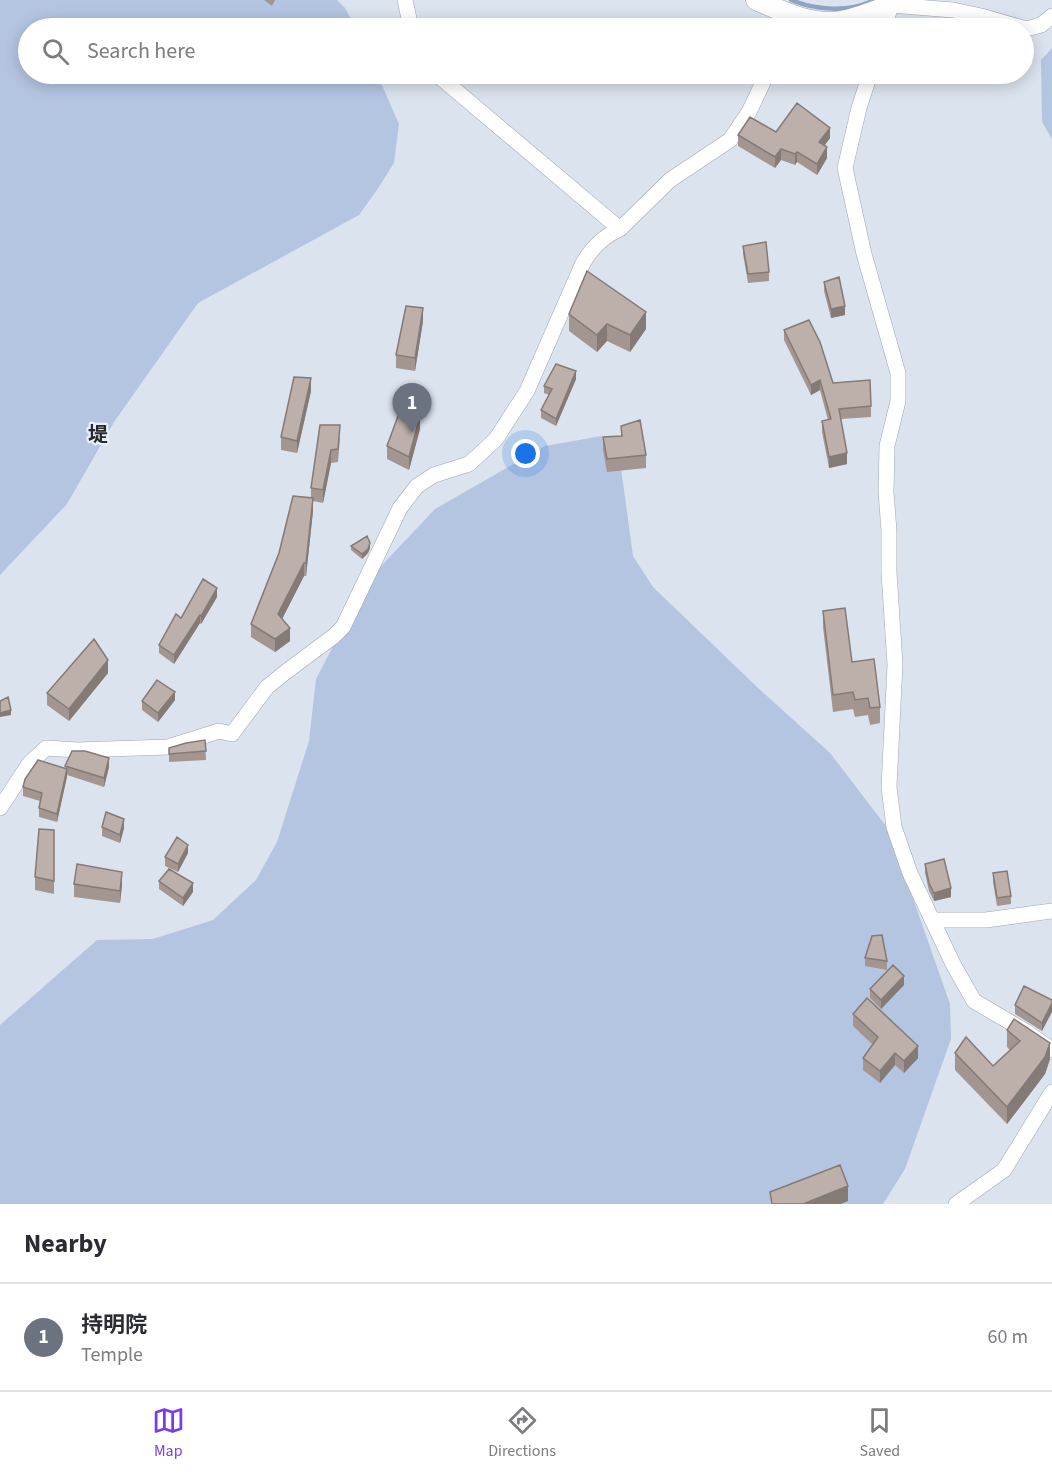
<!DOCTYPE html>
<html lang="en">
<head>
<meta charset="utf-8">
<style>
  :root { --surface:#fff; --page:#f7f7f7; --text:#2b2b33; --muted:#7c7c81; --line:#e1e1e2; --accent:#7c3aed }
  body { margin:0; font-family:"Source Sans 3","Noto Sans JP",sans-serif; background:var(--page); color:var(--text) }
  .you { position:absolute; left:526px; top:454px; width:21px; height:21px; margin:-15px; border:4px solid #fff; border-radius:50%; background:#1a73e8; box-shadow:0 0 0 9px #1a73e833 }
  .badge { display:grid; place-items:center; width:39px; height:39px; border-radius:50%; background:var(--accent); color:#fff; font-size:20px; font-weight:700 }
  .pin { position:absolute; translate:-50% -50px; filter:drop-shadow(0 2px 3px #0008) }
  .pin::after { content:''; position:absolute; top:32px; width:21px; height:18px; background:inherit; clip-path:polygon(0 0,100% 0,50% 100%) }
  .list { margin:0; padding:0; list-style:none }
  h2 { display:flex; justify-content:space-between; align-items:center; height:78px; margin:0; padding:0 24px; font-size:26px }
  h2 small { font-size:20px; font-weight:400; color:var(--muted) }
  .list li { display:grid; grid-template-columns:39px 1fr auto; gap:18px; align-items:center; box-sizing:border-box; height:108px; padding:0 24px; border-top:2px solid var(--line) }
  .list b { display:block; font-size:22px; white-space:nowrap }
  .list p { margin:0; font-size:20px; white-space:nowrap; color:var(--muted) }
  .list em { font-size:20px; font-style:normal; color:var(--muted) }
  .icon { flex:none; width:33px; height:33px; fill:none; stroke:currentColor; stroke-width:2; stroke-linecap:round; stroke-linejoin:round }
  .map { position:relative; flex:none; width:1052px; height:1204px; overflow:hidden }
  .search { position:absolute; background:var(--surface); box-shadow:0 3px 15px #0003; left:18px; right:18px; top:18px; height:66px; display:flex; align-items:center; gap:15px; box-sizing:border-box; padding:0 21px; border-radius:33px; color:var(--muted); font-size:22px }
  .sheet { height:186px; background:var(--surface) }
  nav { display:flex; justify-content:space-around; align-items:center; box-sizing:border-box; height:84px; border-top:2px solid var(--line); background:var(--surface); font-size:16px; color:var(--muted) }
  nav a { display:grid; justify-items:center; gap:3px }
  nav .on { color:var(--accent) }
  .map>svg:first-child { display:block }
  .green { fill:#b4c5e2 }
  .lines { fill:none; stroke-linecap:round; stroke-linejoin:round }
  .stream { stroke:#8fa3c5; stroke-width:4.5 }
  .minor-casing { stroke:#9fa6b1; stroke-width:16 }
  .tertiary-casing { stroke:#9fa6b1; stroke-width:21 }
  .minor { stroke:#fff; stroke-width:15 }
  .tertiary { stroke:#fff; stroke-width:20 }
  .wall { fill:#a39691 }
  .shaded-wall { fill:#847a76 }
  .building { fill:#bdafa9; stroke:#847a76; stroke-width:1.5 }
  .labels { text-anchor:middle; stroke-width:4.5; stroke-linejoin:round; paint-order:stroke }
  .quarter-label { font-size:20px; font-weight:bold; fill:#26292d; stroke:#e9f0fc }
</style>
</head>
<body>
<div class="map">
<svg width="1052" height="1204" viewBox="0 0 1052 1204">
  <rect width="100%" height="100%" fill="#dbe3ee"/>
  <path class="green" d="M0,0H337L345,8L356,28H28V74H377L399,124L394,163L377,190L359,215L198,303L114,422L67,504L0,575Z
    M1052,48V139L1042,122L1041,60Z
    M601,436L621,468L633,556L653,587L756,686L830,753L889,830L950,1004L951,1039L905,1169L883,1204H0V1025L97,940L153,939L213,920L256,880L277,842L309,741L316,679L367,581L435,509L545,446Z"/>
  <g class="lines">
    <path class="stream" d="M791,0C815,10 850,13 874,0"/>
    <defs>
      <path id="minor" d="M405,0L411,28
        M884,28L891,5L953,10L981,16L1026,29L1041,25L1052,16
        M438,74L441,78L620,229
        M870,74L859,108L845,168L864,254L898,373V401L887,446L886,492L889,531V572L895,665L889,787L894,827L910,873L953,964L974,1001L1025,1031L1052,1050
        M0,808L29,764L46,748L77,750L168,747L219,731L232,734L267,687L287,671L334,636L343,627L400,508L417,486L434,475L469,464L496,439L527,391L583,263C591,249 604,236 620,229L670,180L730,140L749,112L767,74
        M932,920H986L1052,911
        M956,1204L1004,1170L1052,1092"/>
      <path id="tertiary" d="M756,0C782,11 812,26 841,21C856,19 876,10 891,5L896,0"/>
    </defs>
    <use href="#minor" class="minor-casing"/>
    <use href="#tertiary" class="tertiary-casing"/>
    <use href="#minor" class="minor"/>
    <use href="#tertiary" class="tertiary"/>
  </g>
  <path class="wall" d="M264,0H275L272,6Z
    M776,132L830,138L824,146L827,158L817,175L797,162L795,165L781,160L775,168L738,146V135Z
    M743,246L769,272V281L748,283L743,254Z
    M824,282L845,315L831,318L824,291Z
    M569,314L646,329L630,352L607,341L597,352L569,331Z
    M423,321L415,371L396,368V355Z
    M784,330L833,383L871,406V417L841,419L847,464L829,468L822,432V421L828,420L820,390L811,395L784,340Z
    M576,379L556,426L541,418V410L549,395L544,393V386Z
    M311,391L297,453L281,450V437Z
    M414,415L420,429L409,470L387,459V446Z
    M320,425L340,438L338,462L331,463L323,503L313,501V511L306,576H304L282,619L290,641L275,652L251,637V624L311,498V488Z
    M621,426L646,455V468L607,472L603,450V437L621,436Z
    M351,546L370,548L368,553L362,559L351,550Z
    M217,597L201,624L200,623L174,664L159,653V645L181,618Z
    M823,611L852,662L880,707V723L870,725L868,715L855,717L853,709L833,712L823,627Z
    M108,673L69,721L47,705V693Z
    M175,700L158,722L142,710V701Z
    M205,740L206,760L169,762V748Z
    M46,763L65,768V766L109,767L104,787L67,775L57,822L39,817V808L40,801L23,796V787Z
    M102,827L124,828L120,843L102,836Z
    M54,830V894L35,890V877Z
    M188,853L178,872L165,866V857Z
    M925,864L951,897L934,901L929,891L925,873Z
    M993,873L1011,896V904L997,906L993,882Z
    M159,881L193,892L183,906L159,889Z
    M74,884L122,885L120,903L74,897Z
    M865,958L887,961V970L865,966Z
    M904,985L881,1009L870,998V989Z
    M1052,1000L1042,1031L1015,1014V1005Z
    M853,1014L918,1058L904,1073L895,1065L880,1083L863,1070V1058L873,1045L853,1026Z
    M1007,1030L1050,1059L1045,1074L1007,1124L955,1070V1053L993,1066L1010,1050L1007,1047Z"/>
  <path class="shaded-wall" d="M830,128V138L819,153V142Z
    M827,147V158L817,175V164Z
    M781,149V160L775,168V157Z
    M797,152V162L795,165V154Z
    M845,306V315L831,318V309Z
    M423,308V321L415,371V358Z
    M646,312V329L630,352V335Z
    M607,324V341L597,352V335Z
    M576,371V379L556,426V419Z
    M311,378V391L297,453V441Z
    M820,380V390L811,395V385Z
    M420,416V429L409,470V457Z
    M331,450V463L323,503V490Z
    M847,453V464L829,468V457Z
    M313,498V511L306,576V563Z
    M370,543V548L368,553L362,559V554Z
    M304,563V576L278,627V614Z
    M217,588V597L201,624V616Z
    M200,615V623L174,664V655Z
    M290,628V641L275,652V639Z
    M108,660V673L69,721V709Z
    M175,692V700L158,722V713Z
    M11,710V715L0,717V713Z
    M109,758V767L104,787V778Z
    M67,769V777L57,822V814Z
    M124,819V828L120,843V835Z
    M188,845V853L178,872V864Z
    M122,872V885L120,903V891Z
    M193,883V892L183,906V898Z
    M951,888V897L934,901V893Z
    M904,976V985L881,1009V1000Z
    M1052,1003V1012L1042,1031V1023Z
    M1050,1043V1059L1045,1074L1007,1124V1107Z
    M918,1046V1058L904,1073V1061Z
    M895,1053V1065L880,1083V1071Z
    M848,1186V1201L841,1204H803Z"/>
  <path class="building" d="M797,103L830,128L819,142L827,147L817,164L797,152L795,154L781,149L775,157L738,135L750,117L776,132Z
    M766,242L769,272L748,274L743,246Z
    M587,271L646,312L630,335L607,324L597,335L569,314Z
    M839,277L845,306L831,309L824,282Z
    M406,306L423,308L415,358L396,355Z
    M809,320L820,342L833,383L870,380L871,406L839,409L847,453L829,457L822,421L831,419L820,380L811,385L784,330Z
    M556,364L576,371L556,419L541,410L552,389L544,386Z
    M294,377L311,378L297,441L281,437Z
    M401,408L414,409L413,415L420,416L409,457L387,446Z
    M640,420L646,455L607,459L603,437L622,436L621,426Z
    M320,425H340L338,449L331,450L323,490L311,488Z
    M293,496L313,498L306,563H304L278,614L290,628L275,639L251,624L279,553Z
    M367,536L370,543L368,549L362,554L351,546Z
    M203,579L217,588L201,616L200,615L174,655L159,645L176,614L181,618Z
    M845,608L852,662L874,659L880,707L870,708L868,698L855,700L853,692L833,695L823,611Z
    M94,639L108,660L69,709L47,693Z
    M157,680L175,692L158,713L142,701Z
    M8,697L11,710L0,713V701Z
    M205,740L206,751L169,754V748L186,743Z
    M72,751H85L109,758L104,778L65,766Z
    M38,760L67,769L57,814L39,808L42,793L23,787L25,779Z
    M106,812L124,819L120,835L102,827Z
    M39,829L54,830V881L35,877Z
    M177,837L188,845L178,864L165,857Z
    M944,859L951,888L934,893L929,883L925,864Z
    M77,864L122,872L120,891L74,884Z
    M169,869L193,883L183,898L159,881Z
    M1007,871L1011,896L997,898L993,873Z
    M882,935L887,961L865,958L872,936Z
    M893,965L904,976L881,1000L870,989Z
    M1024,986L1052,1000V1003L1042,1023L1015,1005Z
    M867,998L918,1046L904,1061L895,1053L880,1071L863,1058L878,1037L853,1014Z
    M1014,1019L1050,1043L1045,1057L1007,1107L955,1053L966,1037L993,1066L1020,1041L1007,1030Z
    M840,1165L848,1186L803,1204H772L770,1192Z"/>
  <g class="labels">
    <g class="quarter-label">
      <text x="98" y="441">堤</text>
    </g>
  </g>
</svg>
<div class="you"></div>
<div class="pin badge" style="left:412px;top:433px;background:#6b7280">1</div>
<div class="search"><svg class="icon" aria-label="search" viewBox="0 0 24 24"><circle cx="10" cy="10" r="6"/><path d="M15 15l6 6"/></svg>Search here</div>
</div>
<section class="sheet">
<h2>Nearby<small></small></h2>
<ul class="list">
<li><span class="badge" style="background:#6b7280">1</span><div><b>持明院</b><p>Temple</p></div><em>60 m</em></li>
</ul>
</section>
<nav>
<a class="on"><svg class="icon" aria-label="map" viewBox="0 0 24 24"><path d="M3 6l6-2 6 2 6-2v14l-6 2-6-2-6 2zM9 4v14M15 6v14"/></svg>Map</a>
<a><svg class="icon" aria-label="directions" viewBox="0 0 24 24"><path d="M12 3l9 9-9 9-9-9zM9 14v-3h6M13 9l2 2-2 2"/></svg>Directions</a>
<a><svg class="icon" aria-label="saved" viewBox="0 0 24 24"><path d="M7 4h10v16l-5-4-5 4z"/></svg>Saved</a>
</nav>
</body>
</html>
